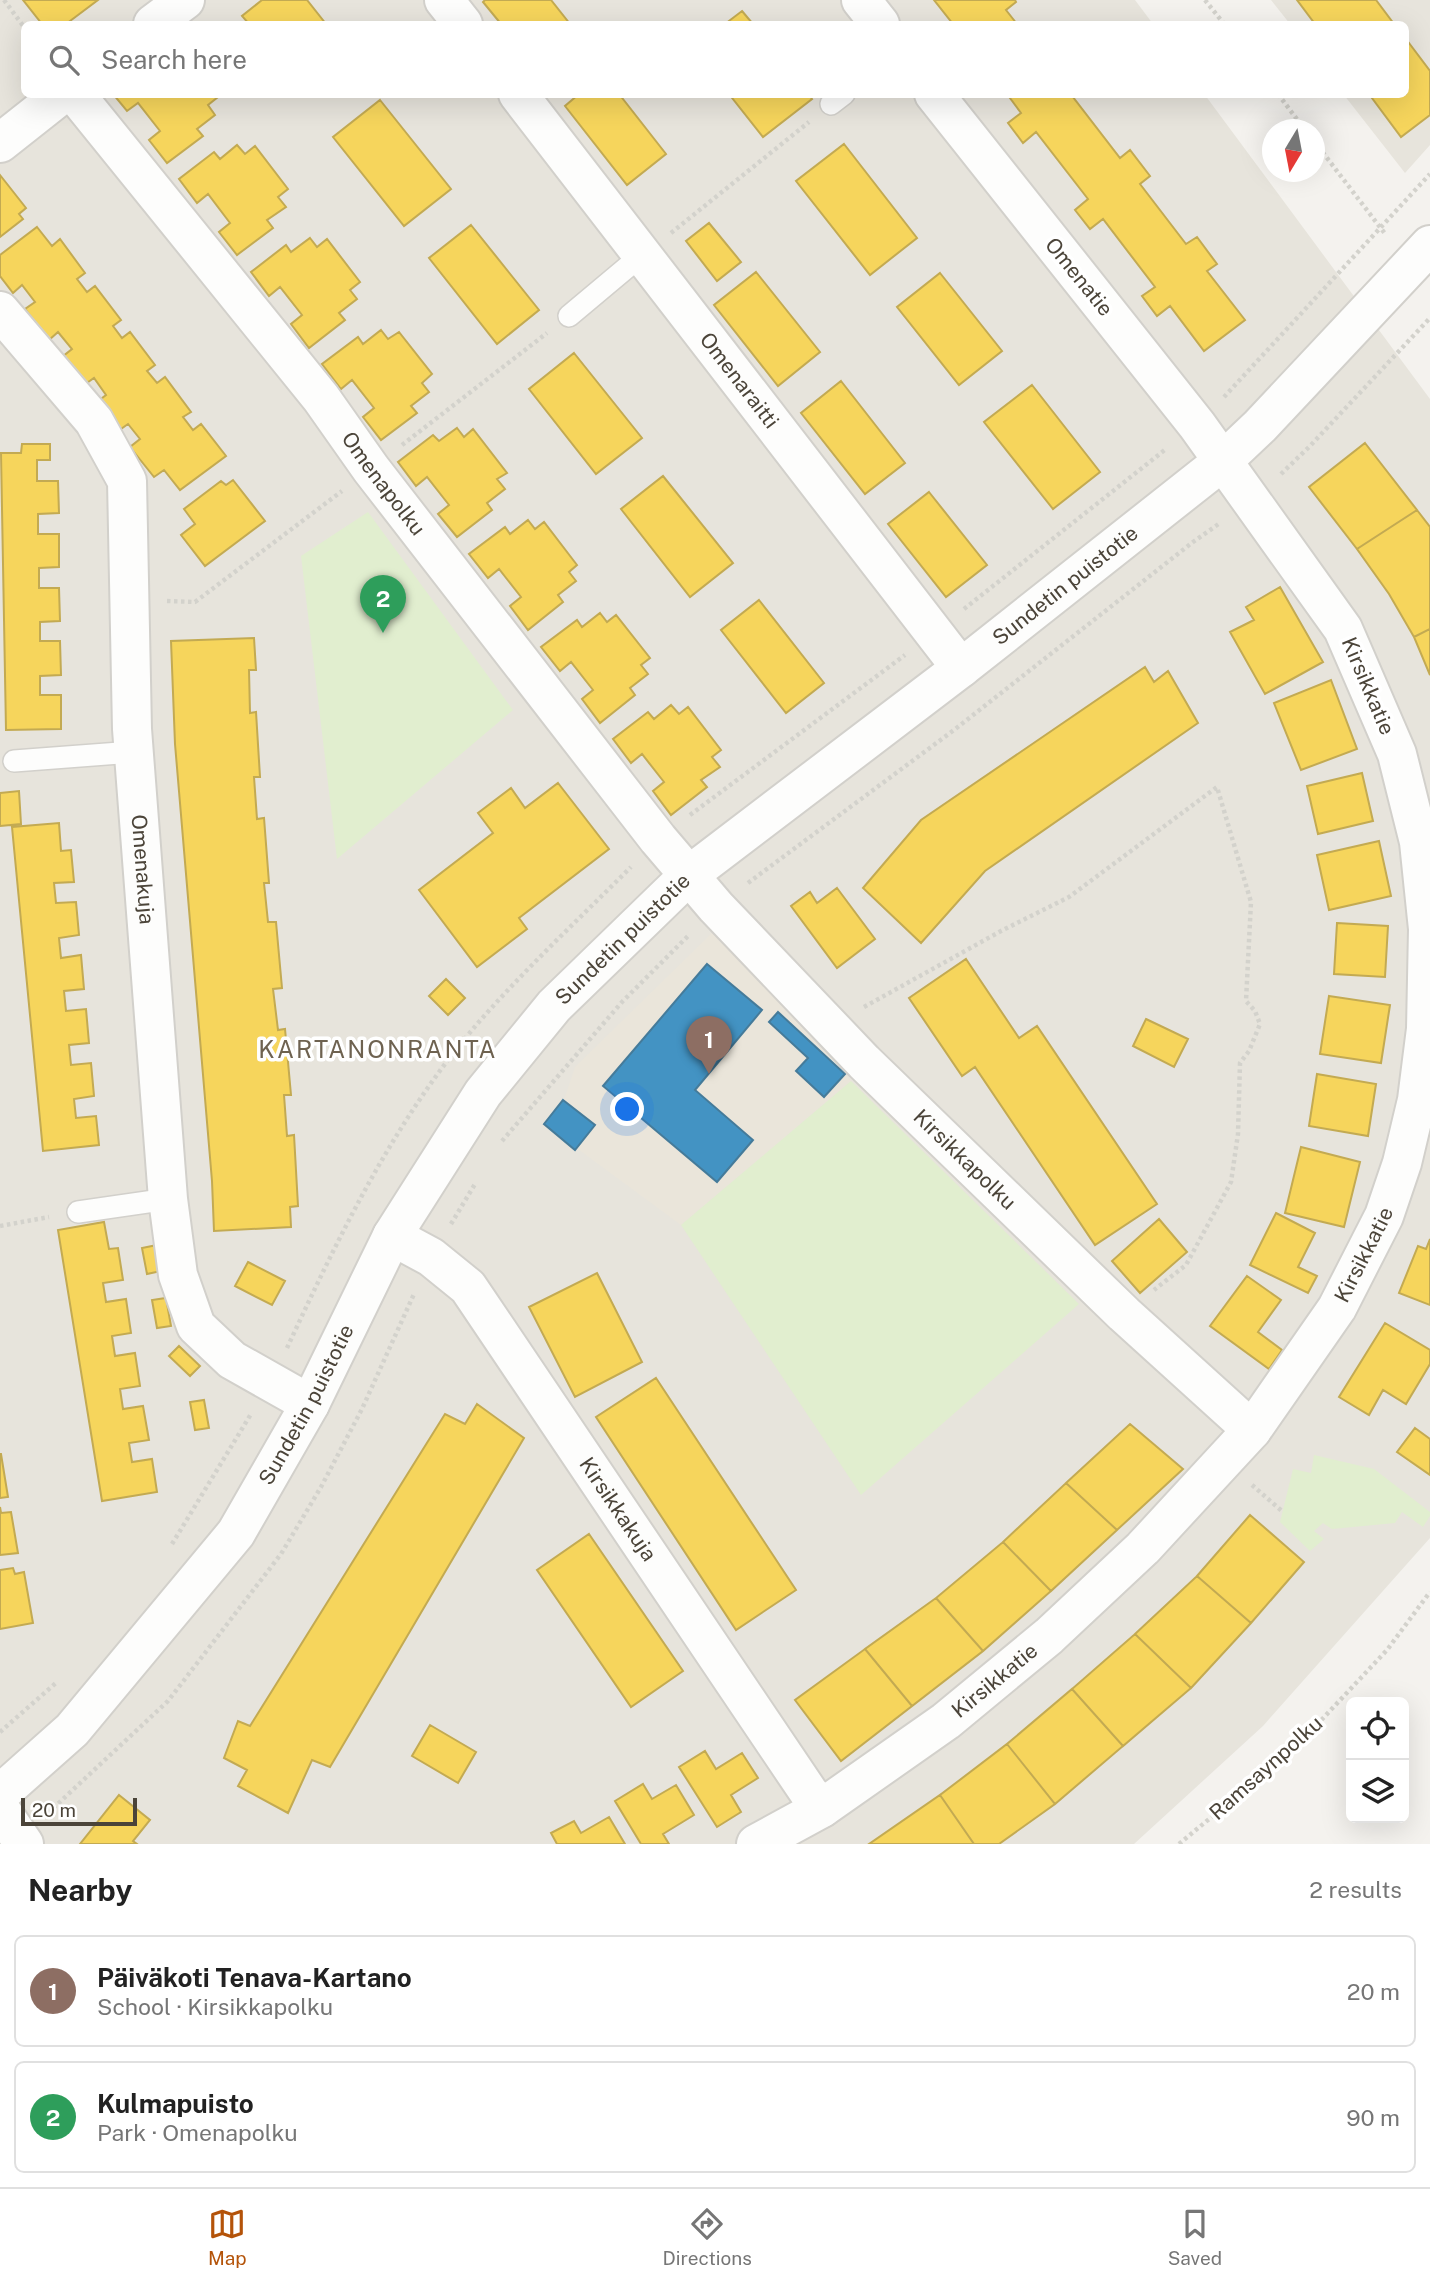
<!DOCTYPE html>
<html lang="en">
<head>
<meta charset="utf-8">
<style>
  :root { --surface:#fff; --page:#f6f6f6; --text:#222; --muted:#767676; --line:#e0e0e0; --accent:#b45309 }
  body { margin:0; font-family:"Public Sans",sans-serif; background:var(--page); color:var(--text) }
  .controls { position:absolute; right:21px; bottom:21px; display:grid; overflow:hidden; border-radius:10px; box-shadow:0 7px 28px #0002 }
  .controls button { width:63px; height:63px; display:grid; place-items:center; padding:0; border:0; border-bottom:2px solid var(--line); background:var(--surface); color:var(--text); font:35px sans-serif }
  .compass { position:absolute; left:1262px; top:119px; width:63px; height:63px; border-radius:50%; background:var(--surface); box-shadow:0 7px 28px #0002; rotate:190deg }
  .scale { position:absolute; left:21px; bottom:18px; width:116px; box-sizing:border-box; padding-left:7px; border:4px solid #4b4439; border-top:0; font-size:19px; line-height:24px; white-space:nowrap; color:#4b4439; -webkit-text-stroke:5px #fff; paint-order:stroke }
  .you { position:absolute; left:628px; top:1110px; width:24px; height:24px; margin:-18px; border:5px solid #fff; border-radius:50%; background:#1a73e8; box-shadow:0 0 0 10px #1a73e833 }
  .badge { display:grid; place-items:center; width:46px; height:46px; border-radius:50%; background:var(--accent); color:#fff; font-size:23px; font-weight:700 }
  .pin { position:absolute; translate:-50% -58px; filter:drop-shadow(0 2px 4px #0008) }
  .pin::after { content:''; position:absolute; top:37px; width:24px; height:21px; background:inherit; clip-path:polygon(0 0,100% 0,50% 100%) }
  .list { margin:0; padding:0; list-style:none }
  h2 { display:flex; justify-content:space-between; align-items:center; height:91px; margin:0; padding:0 28px; font-size:30px }
  h2 small { font-size:23px; font-weight:400; color:var(--muted) }
  .list li { display:grid; grid-template-columns:46px 1fr auto; gap:21px; align-items:center; box-sizing:border-box; height:112px; margin:0 14px 14px; padding:0 14px; border:2px solid var(--line); border-radius:10px }
  .list b { display:block; font-size:26px; white-space:nowrap }
  .list p { margin:0; font-size:23px; white-space:nowrap; color:var(--muted) }
  .list em { font-size:23px; font-style:normal; color:var(--muted) }
  .icon { flex:none; width:38px; height:38px; fill:none; stroke:currentColor; stroke-width:2; stroke-linecap:round; stroke-linejoin:round }
  .map { position:relative; flex:none; width:1430px; height:1844px; overflow:hidden }
  .search { position:absolute; background:var(--surface); box-shadow:0 7px 28px #0002; left:21px; right:21px; top:21px; height:77px; display:flex; align-items:center; gap:18px; box-sizing:border-box; padding:0 24px; border-radius:10px; color:var(--muted); font-size:26px }
  .sheet { height:343px; background:var(--surface) }
  nav { display:flex; justify-content:space-around; align-items:center; box-sizing:border-box; height:98px; border-top:2px solid var(--line); background:var(--surface); font-size:19px; color:var(--muted) }
  nav a { display:grid; justify-items:center; gap:4px }
  nav .on { color:var(--accent) }
  .map>svg:first-child { display:block }
  .residential { fill:#e7e4dc }
  .education { fill:#eae5da }
  .green { fill:#e1eecf }
  .homes { fill:#f6d55c; stroke:#c3aa52; stroke-width:2 }
  .schools { fill:#4393c3; stroke:#457b9a; stroke-width:2 }
  .lines { fill:none; stroke-linecap:round; stroke-linejoin:round }
  .service-casing { stroke:#d2d0cb; stroke-width:24 }
  .minor-casing { stroke:#d2d0cb; stroke-width:42 }
  .tertiary-casing { stroke:#d2d0cb; stroke-width:42 }
  .path { stroke:#d3d2cc; stroke-width:4.5; stroke-dasharray:3.5 3.5; stroke-linecap:butt }
  .service { stroke:#fdfdfc; stroke-width:21 }
  .minor { stroke:#fdfdfc; stroke-width:38 }
  .tertiary { stroke:#fdfdfc; stroke-width:38 }
  .labels { text-anchor:middle; stroke-width:7; stroke-linejoin:round; paint-order:stroke }
  .street-label { font-size:21px; fill:#4b4439; stroke:#fff }
  .quarter-label { font-size:24px; letter-spacing:2px; fill:#6e6250; stroke:#fff }
</style>
</head>
<body>
<div class="map">
<svg width="1430" height="1844" viewBox="0 0 1430 1844">
  <rect width="100%" height="100%" fill="#f4f2ee"/>
  <path class="residential" d="M0,0H1135L1153,24H24V94L1205,95L1430,399V1538L1263,1726L1134,1844H0Z
    M1271,0H1430V145L1405,173L1344,95L1406,94V24H1290Z"/>
  <path class="education" d="M714,931L851,1081L681,1225L544,1124L564,1100L575,1067Z"/>
  <path class="green" d="M368,512L513,710L337,859L301,556Z
    M851,1081L1079,1304L861,1495L681,1225Z
    M1314,1455L1374,1469L1430,1512V1516L1423,1527L1402,1512L1395,1523L1332,1529L1323,1523L1314,1531L1324,1539L1310,1551L1280,1522L1293,1469L1311,1473Z"/>
  <path class="homes" d="M23,0H98L66,24H42Z
    M262,0H307L326,24H249L242,16Z
    M485,0H551L570,24H501L483,2Z
    M934,0H1015L1016,2L1006,10L1017,24H953Z
    M1297,0H1376L1394,24H1315Z
    M742,11L753,24H725Z
    M1406,39L1430,71V115L1401,137L1369,94H1406Z
    M113,94H216L218,97L208,105L215,115L197,129L203,136L167,163L149,140L160,131L138,103L127,111Z
    M579,94H619L666,154L627,185L565,106Z
    M729,94H808L812,99L763,137Z
    M1007,94H1076L1073,97L1120,158L1130,150L1150,176L1140,184L1186,244L1197,237L1217,264L1207,271L1245,320L1204,351L1170,306L1157,316L1142,296L1155,287L1103,219L1090,229L1075,210L1088,199L1036,132L1023,143L1008,123L1021,113Z
    M380,100L451,189L404,226L333,137Z
    M844,144L917,238L870,275L796,181Z
    M237,145L245,154L255,146L288,189L278,197L286,207L267,220L273,228L237,255L219,232L230,223L208,194L197,203L179,179L214,152L220,159Z
    M0,175L26,208L19,214L23,219L0,237Z
    M709,223L741,262L717,281L686,241Z
    M471,225L539,310L497,344L429,258Z
    M37,227L52,246L60,239L85,273L77,279L87,292L95,286L121,320L113,326L122,338L130,332L155,365L147,371L157,383L165,377L191,412L183,417L193,430L201,424L226,456L180,490L164,470L154,477L130,447L140,439L128,424L118,431L97,402L106,395L94,378L84,385L62,357L72,349L58,332L49,340L25,309L35,302L22,285L13,293L0,276V255Z
    M310,238L317,247L327,239L360,282L350,290L357,299L339,313L345,320L309,348L291,324L302,315L280,287L269,296L251,272L286,245L291,252Z
    M756,272L820,352L778,386L714,305Z
    M940,273L1002,351L959,385L897,307Z
    M381,330L388,339L399,332L432,374L422,383L429,392L411,406L417,413L381,440L363,417L374,408L352,380L341,389L322,364L358,337L363,344Z
    M574,353L642,438L596,474L529,389Z
    M841,381L905,463L865,494L801,413Z
    M1032,385L1100,472L1053,509L984,422Z
    M457,428L464,437L473,429L507,473L497,479L505,489L487,503L492,510L457,537L438,514L449,505L427,477L416,486L398,462L433,435L439,441Z
    M1365,443L1417,510L1357,549L1309,487Z
    M22,444H50V460H37V481H58L59,513L38,514V534H59V567L39,568V588H59L60,621L40,622V641H60L61,675L40,676V695H61V729L6,730L1,453H21Z
    M663,476L733,563L690,597L621,509Z
    M233,480L265,521L205,566L181,535L195,524L184,509L221,481L226,485Z
    M929,492L987,565L946,597L888,524Z
    M1417,510L1430,527V629L1414,637L1389,594L1357,549Z
    M528,520L535,529L544,522L577,565L569,572L576,581L558,595L563,602L528,630L510,606L521,597L499,569L488,578L469,554L505,527L510,534Z
    M1280,587L1323,662L1265,694L1230,632L1254,620L1246,607Z
    M759,600L824,683L786,713L721,630Z
    M600,613L607,622L616,615L650,658L641,665L648,674L630,688L635,695L600,723L582,699L593,690L571,662L560,671L541,647L577,620L582,627Z
    M1430,629V675L1414,637Z
    M254,638L256,670H249L250,713L256,712L260,777H254L257,819L264,818L269,883H264L268,922H276L282,988L273,989L278,1030L285,1029L291,1095H284L287,1136L294,1135L298,1206L290,1207L291,1227L214,1231L212,1181L175,744L171,641Z
    M1145,667L1154,682L1168,671L1198,723L985,871L921,943L863,888L921,820Z
    M1331,680L1357,749L1301,770L1274,703Z
    M671,705L679,714L688,707L721,750L712,757L720,767L701,780L707,787L671,815L653,791L664,782L642,754L631,763L613,739L648,712L654,719Z
    M1362,773L1373,821L1318,834L1307,786Z
    M558,783L609,849L519,918L527,929L477,967L419,890L493,833L478,813L511,788L525,808Z
    M19,791L21,824L0,826V793Z
    M59,823L61,851L71,850L74,882L54,883L56,903L76,902L79,935L59,938L61,958L81,955L84,989L64,991L66,1011L86,1009L89,1043L69,1045L71,1065L91,1063L94,1096L74,1099L76,1118L96,1116L99,1145L43,1151L12,827Z
    M1379,841L1391,896L1329,910L1317,855Z
    M837,888L875,939L837,968L791,906L810,892L817,903Z
    M1337,923L1388,926L1385,977L1334,974Z
    M966,959L1019,1038L1037,1026L1157,1204L1095,1245L975,1067L962,1076L909,998Z
    M446,979L465,998L448,1015L429,996Z
    M1329,996L1390,1005L1381,1063L1320,1054Z
    M1146,1019L1188,1039L1174,1067L1133,1046Z
    M1317,1074L1376,1084L1368,1136L1309,1126Z
    M1301,1147L1360,1162L1344,1227L1285,1213Z
    M1276,1213L1315,1233L1298,1267L1317,1276L1308,1293L1250,1265Z
    M1159,1219L1187,1252L1140,1293L1112,1261Z
    M104,1222L109,1249L118,1248L123,1280L103,1283L106,1302L126,1299L131,1333L112,1336L115,1356L135,1353L140,1386L120,1389L123,1409L143,1406L149,1440L129,1443L132,1462L152,1459L157,1492L102,1501L58,1230Z
    M1430,1239V1305L1399,1293L1418,1246L1426,1249Z
    M157,1245L161,1271L147,1274L142,1248Z
    M248,1262L285,1281L272,1305L235,1286Z
    M597,1273L642,1362L575,1397L529,1307Z
    M1247,1276L1281,1300L1258,1332L1282,1350L1269,1369L1210,1326Z
    M166,1298L171,1326L157,1328L152,1300Z
    M1385,1323L1430,1350V1364L1406,1404L1383,1390L1369,1415L1339,1397Z
    M179,1346L200,1366L190,1376L169,1356Z
    M656,1378L796,1590L736,1630L596,1417Z
    M204,1400L209,1428L195,1430L190,1402Z
    M477,1404L524,1438L330,1767L312,1760L288,1813L238,1786L247,1770L224,1758L238,1721L250,1726L445,1414L465,1424Z
    M1130,1424L1183,1469L1117,1530L1066,1483Z
    M1415,1428L1430,1439V1475L1397,1452Z
    M1,1454L8,1497L0,1498V1454Z
    M1066,1483L1117,1530L1051,1591L1003,1542Z
    M0,1507L1,1513L11,1512L18,1553L0,1555Z
    M1250,1515L1304,1562L1251,1623L1197,1576Z
    M589,1534L683,1671L631,1707L537,1570Z
    M1003,1542L1051,1591L983,1651L936,1598Z
    M13,1568L15,1574L24,1572L33,1623L0,1629V1570Z
    M1197,1576L1251,1623L1191,1688L1135,1634Z
    M936,1598L983,1651L912,1706L865,1649Z
    M1135,1634L1191,1688L1123,1746L1072,1689Z
    M865,1649L912,1706L841,1761L795,1700Z
    M1072,1689L1123,1746L1055,1804L1007,1744Z
    M430,1725L476,1752L458,1783L412,1756Z
    M1007,1744L1055,1804L999,1844H974L940,1795Z
    M705,1751L716,1769L742,1753L758,1778L731,1795L741,1812L717,1827L679,1767Z
    M643,1784L652,1799L676,1785L694,1815L663,1834L669,1844H641L615,1801Z
    M119,1795L150,1820L133,1841L137,1844H80Z
    M940,1795L974,1844H869Z
    M609,1817L625,1844H557L551,1833L574,1821L581,1833Z"/>
  <path class="schools" d="M707,964L762,1010L695,1090L753,1140L717,1182L603,1086Z
    M778,1012L845,1074L824,1097L796,1071L808,1058L769,1022Z
    M563,1100L595,1125L575,1150L544,1124Z"/>
  <g class="lines">
    <defs>
      <path id="service" d="M831,104L844,94
        M569,316L643,254
        M14,761L133,752
        M78,1212L168,1199"/>
      <g id="minor">
        <path d="M444,0L463,24"/>
        <path d="M861,0L880,24"/>
        <path d="M153,24L185,0"/>
        <path id="s1" d="M75,94L321,398L371,469L658,839L716,907L864,1062L1124,1314L1252,1430"/>
        <path id="s2" d="M518,94L961,668"/>
        <path d="M0,143L62,94"/>
        <path id="s3" d="M0,311L94,421L127,481L132,729L168,1199L178,1275L196,1326L232,1360L310,1404"/>
        <path id="s4" d="M392,1236L431,1257L468,1287L809,1793L822,1808"/>
        <path d="M0,1809L24,1844"/>
        <path id="s5" d="M756,1844L822,1808L946,1721L1049,1636L1143,1548L1252,1430L1337,1308L1384,1216L1402,1163L1417,1100L1426,1029L1428,929L1419,842L1397,754L1343,629L1197,425L934,94"/>
      </g>
      <g id="tertiary">
        <path id="s6" d="M0,1794L72,1730L236,1533L310,1404L392,1236L483,1093L554,1006L689,875L961,668L1223,461L1260,426L1430,245"/>
      </g>
    </defs>
    <use href="#service" class="service-casing"/>
    <use href="#minor" class="minor-casing"/>
    <use href="#tertiary" class="tertiary-casing"/>
    <path class="path" d="M4,0L24,27
      M1205,0L1224,24
      M1278,94L1305,130
      M1314,141L1386,235
      M671,233L809,122
      M1224,397L1430,174
      M402,445L547,333
      M1281,474L1310,446L1430,318
      M167,601L195,602L342,491
      M964,609L1166,449
      M690,815L905,655
      M748,883L954,730L1193,542L1220,523
      M864,1007L1001,931L1069,897L1217,787L1251,902L1246,1001L1255,1011L1260,1024L1249,1051L1240,1063L1238,1134L1231,1182L1186,1265L1154,1290
      M502,1141L622,1002L689,935
      M451,1224L475,1184
      M0,1226L49,1217
      M287,1348C340,1234 395,1119 478,1023C526,968 580,918 631,867
      M1252,1485L1283,1512
      M172,1544L251,1414
      M0,1732L57,1682
      M48,1813L168,1701L281,1554L321,1487L362,1409L414,1294
      M1179,1844L1297,1746L1387,1650L1430,1592"/>
    <use href="#service" class="service"/>
    <use href="#minor" class="minor"/>
    <use href="#tertiary" class="tertiary"/>
  </g>
  <g class="labels">
    <g class="street-label">
      <text transform="translate(1079 277) rotate(51)" y="7">Omenatie</text>
      <text dy="7" stroke="none"><textPath href="#s2" startOffset="362">Omenaraitti</textPath></text>
      <text dy="7" stroke="none"><textPath href="#s1" startOffset="497">Omenapolku</textPath></text>
      <text dy="7" stroke="none"><textPath href="#s6" startOffset="1633">Sundetin puistotie</textPath></text>
      <text transform="translate(1368 686) rotate(67)" y="7">Kirsikkatie</text>
      <text dy="7" stroke="none"><textPath href="#s3" startOffset="602">Omenakuja</textPath></text>
      <text dy="7" stroke="none"><textPath href="#s6" startOffset="1066">Sundetin puistotie</textPath></text>
      <text dy="7" stroke="none"><textPath href="#s1" startOffset="1390">Kirsikkapolku</textPath></text>
      <text dy="7" stroke="none"><textPath href="#s5" startOffset="858">Kirsikkatie</textPath></text>
      <text dy="7" stroke="none"><textPath href="#s6" startOffset="499">Sundetin puistotie</textPath></text>
      <text dy="7" stroke="none"><textPath href="#s4" startOffset="360">Kirsikkakuja</textPath></text>
      <text dy="7" stroke="none"><textPath href="#s5" startOffset="290">Kirsikkatie</textPath></text>
      <text transform="translate(1266 1768) rotate(-42)" y="7">Ramsaynpolku</text>
    </g>
    <g class="quarter-label">
      <text x="378" y="1058">KARTANONRANTA</text>
    </g>
  </g>
</svg>
<div class="controls">
<button><svg class="icon" aria-label="locate" viewBox="0 0 24 24"><circle cx="12" cy="12" r="6"/><path d="M12 2v4M12 18v4M2 12h4M18 12h4"/></svg></button>
<button><svg class="icon" aria-label="layers" viewBox="0 0 24 24"><path d="M12 4l9 5-9 5-9-5zM3 14l9 5 9-5"/></svg></button>
</div>
<svg class="compass" viewBox="-18 -18 36 36"><path d="M0-13l5 13h-10z" fill="#e53935"/><path d="M0 13l5-13h-10z" fill="#767676"/></svg>
<div class="scale">20 m</div>
<div class="you"></div>
<div class="pin badge" style="left:709px;top:1074px;background:#8d6e63">1</div>
<div class="pin badge" style="left:383px;top:633px;background:#2e9e5b">2</div>
<div class="search"><svg class="icon" aria-label="search" viewBox="0 0 24 24"><circle cx="10" cy="10" r="6"/><path d="M15 15l6 6"/></svg>Search here</div>
</div>
<section class="sheet">
<h2>Nearby<small>2 results</small></h2>
<ul class="list">
<li><span class="badge" style="background:#8d6e63">1</span><div><b>Päiväkoti Tenava-Kartano</b><p>School · Kirsikkapolku</p></div><em>20 m</em></li>
<li><span class="badge" style="background:#2e9e5b">2</span><div><b>Kulmapuisto</b><p>Park · Omenapolku</p></div><em>90 m</em></li>
</ul>
</section>
<nav>
<a class="on"><svg class="icon" aria-label="map" viewBox="0 0 24 24"><path d="M3 6l6-2 6 2 6-2v14l-6 2-6-2-6 2zM9 4v14M15 6v14"/></svg>Map</a>
<a><svg class="icon" aria-label="directions" viewBox="0 0 24 24"><path d="M12 3l9 9-9 9-9-9zM9 14v-3h6M13 9l2 2-2 2"/></svg>Directions</a>
<a><svg class="icon" aria-label="saved" viewBox="0 0 24 24"><path d="M7 4h10v16l-5-4-5 4z"/></svg>Saved</a>
</nav>
</body>
</html>
